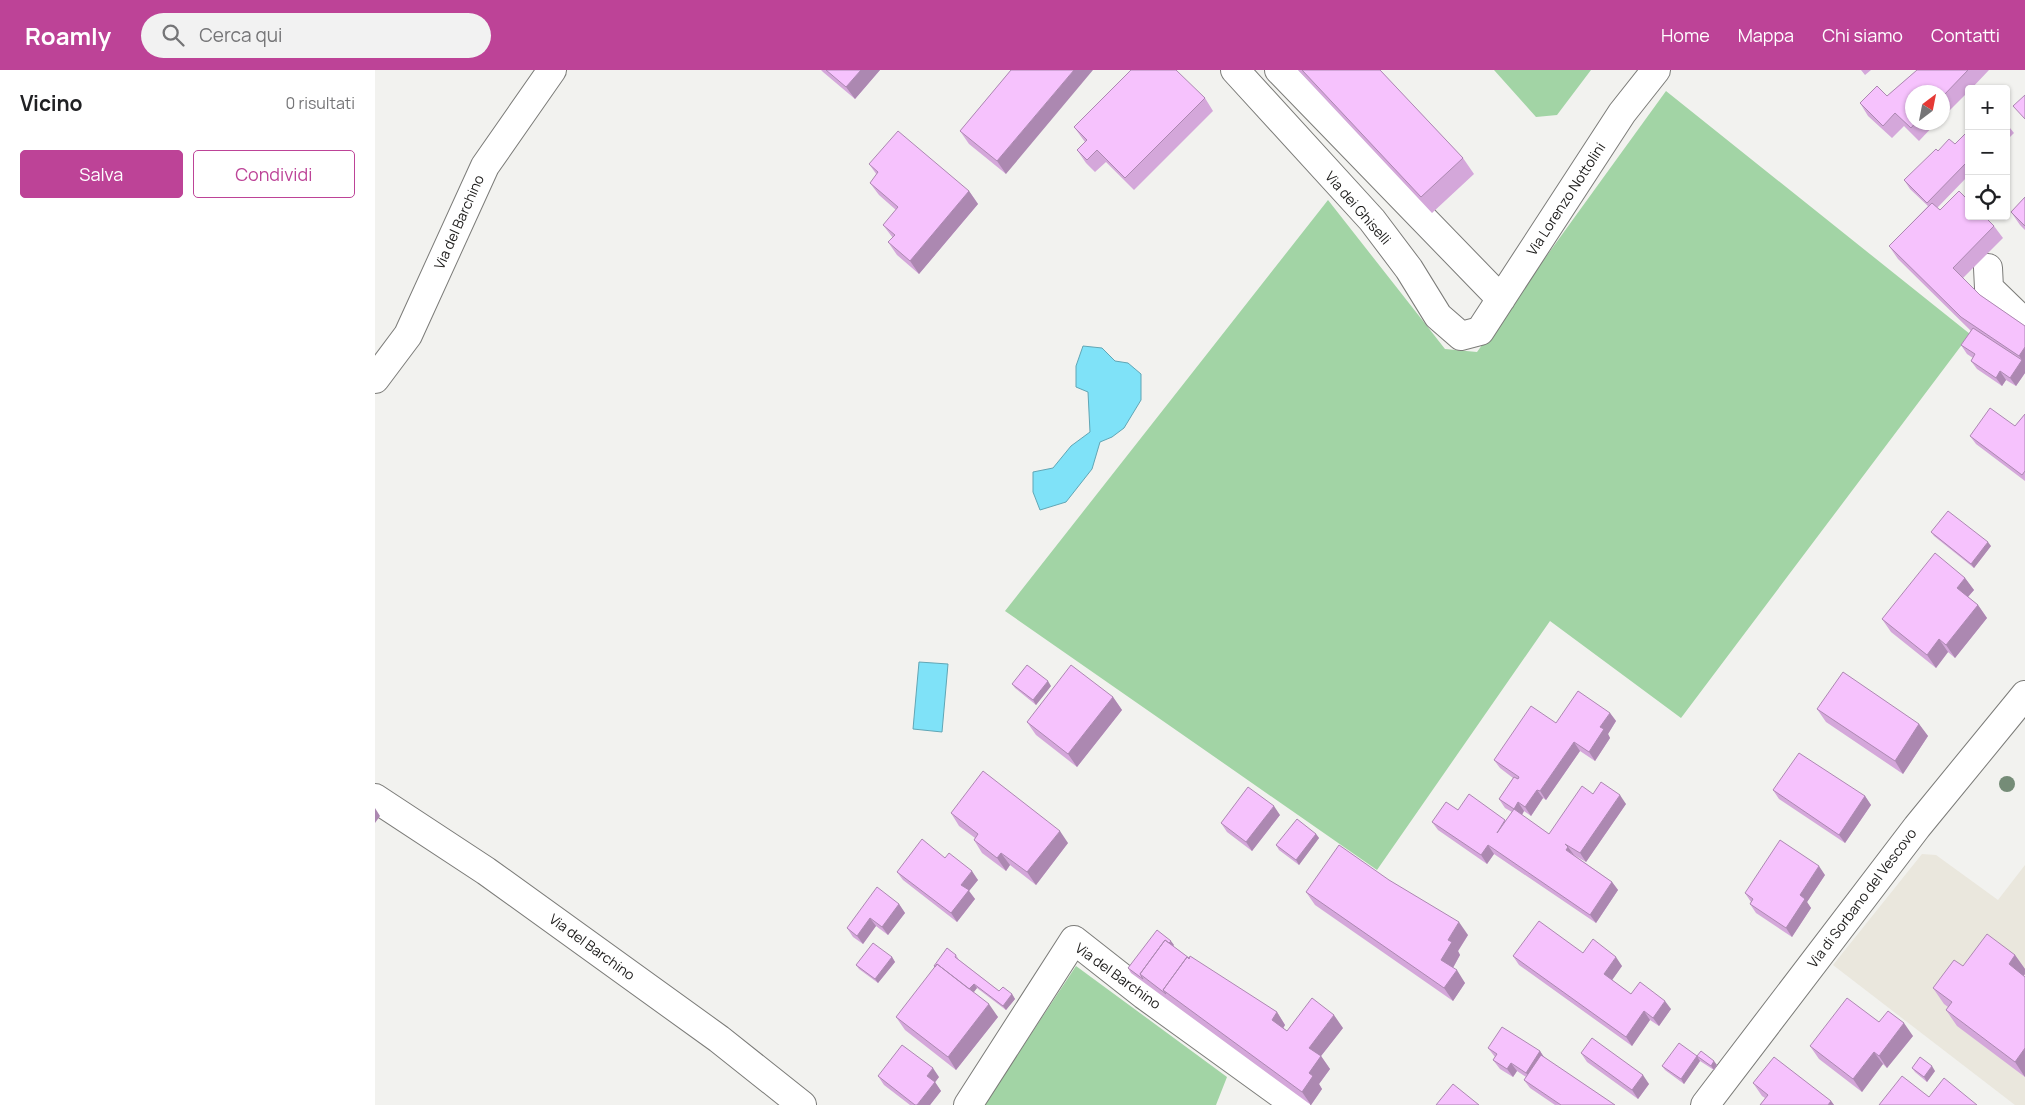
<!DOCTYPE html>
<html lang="it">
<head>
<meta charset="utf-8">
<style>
  :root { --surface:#fff; --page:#f2f2f2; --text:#202124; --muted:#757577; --line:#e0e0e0; --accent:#bd4397 }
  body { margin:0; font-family:Manrope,sans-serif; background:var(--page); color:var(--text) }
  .controls { position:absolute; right:15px; top:15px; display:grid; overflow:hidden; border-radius:5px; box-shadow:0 1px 4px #0004 }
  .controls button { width:45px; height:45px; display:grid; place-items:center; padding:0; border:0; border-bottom:1px solid var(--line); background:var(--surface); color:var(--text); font:25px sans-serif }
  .compass { position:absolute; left:1530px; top:15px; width:45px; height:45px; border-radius:50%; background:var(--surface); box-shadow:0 1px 4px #0004; rotate:32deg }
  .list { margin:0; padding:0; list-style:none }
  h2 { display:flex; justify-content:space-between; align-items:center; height:65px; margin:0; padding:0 20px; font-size:21px }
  h2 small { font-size:16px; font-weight:400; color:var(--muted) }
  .actions { display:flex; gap:10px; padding:15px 20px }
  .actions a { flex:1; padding:11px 0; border:1px solid var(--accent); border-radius:5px; text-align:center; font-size:18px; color:var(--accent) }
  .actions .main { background:var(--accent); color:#fff }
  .icon { flex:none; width:28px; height:28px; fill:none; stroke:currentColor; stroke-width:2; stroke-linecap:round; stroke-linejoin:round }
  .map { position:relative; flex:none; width:1650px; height:1035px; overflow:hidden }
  header { display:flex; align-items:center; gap:30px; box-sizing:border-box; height:70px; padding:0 25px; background:var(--accent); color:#fff }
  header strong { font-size:24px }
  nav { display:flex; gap:28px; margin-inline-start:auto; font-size:18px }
  .search { width:350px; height:45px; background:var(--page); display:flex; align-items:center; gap:12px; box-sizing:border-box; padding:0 18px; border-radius:28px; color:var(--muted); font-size:19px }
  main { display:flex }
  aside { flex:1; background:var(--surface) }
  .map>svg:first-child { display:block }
  .built { fill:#eae7dd }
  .green { fill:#a2d4a5 }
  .water { fill:#7fe2f8; stroke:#61a6b5 }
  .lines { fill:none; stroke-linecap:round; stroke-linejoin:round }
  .minor-casing { stroke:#7b7b78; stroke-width:30 }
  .minor { stroke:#fff; stroke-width:28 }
  .tree { fill:#758c77 }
  .wall { fill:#d4a7da }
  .shaded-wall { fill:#ac88b1 }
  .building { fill:#f6c2fd; stroke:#ac88b1 }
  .labels { text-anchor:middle; stroke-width:4.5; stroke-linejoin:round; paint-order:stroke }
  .street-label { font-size:14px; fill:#1b1a19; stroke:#fff }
</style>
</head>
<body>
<header>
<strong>Roamly</strong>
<div class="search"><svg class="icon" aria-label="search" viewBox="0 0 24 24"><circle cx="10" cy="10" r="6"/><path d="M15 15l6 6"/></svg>Cerca qui</div>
<nav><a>Home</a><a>Mappa</a><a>Chi siamo</a><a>Contatti</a></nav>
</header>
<main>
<aside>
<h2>Vicino<small>0 risultati</small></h2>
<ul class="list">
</ul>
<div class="actions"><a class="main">Salva</a><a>Condividi</a></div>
</aside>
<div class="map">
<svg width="1650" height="1035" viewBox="0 0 1650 1035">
  <rect width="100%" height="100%" fill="#f2f2ef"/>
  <path class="built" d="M1547,784L1561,785L1623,830L1650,795V1035H1640L1458,895Z"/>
  <path class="green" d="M1119,0H1216L1182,45L1161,47Z
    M1291,21L1595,264L1306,648L1175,551L1002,800L630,541L953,130L1070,279L1102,282Z
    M701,896L852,1007L841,1035H609Z"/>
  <path class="water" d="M708,276L727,278L740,291L753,293L766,304V330L749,358L737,367L725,372L717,399L691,432L665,440L658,422V402L678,398L696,376L715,362L713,322L701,317V296Z
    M544,592L573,594L567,662L538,659Z"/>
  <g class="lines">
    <defs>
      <path id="minor" d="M860,0L997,150L1034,199L1063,246L1086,266L1105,261L1247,43L1281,0
        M904,0L1126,229
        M1613,198L1614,218L1650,253
        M0,309L33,265L110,96L177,0
        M0,728L111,801L344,969L427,1035
        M593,1035L699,870L769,925L921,1035
        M1330,1035L1542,757L1650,625"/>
    </defs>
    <use href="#minor" class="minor-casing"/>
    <use href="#minor" class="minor"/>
  </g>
  <circle class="tree" cx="1632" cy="714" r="8"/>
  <path class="wall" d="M446,0H505L480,29L448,2Z
    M636,0L631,104L594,74L585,61Z
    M923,0H1005L1088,88L1099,104L1057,143Z
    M1486,0H1496L1490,5Z
    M1542,0H1614L1596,19H1594V21L1568,47V22L1538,52H1562L1544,71L1529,56L1517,68L1493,46L1485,33L1512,26Z
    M830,28L838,41L759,120L731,92L720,102L711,93L702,80L710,72L699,57Z
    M1631,53L1639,63L1631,71Z
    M1594,60V105L1562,138L1565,140L1619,156L1628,168L1588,208L1605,225L1650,256V303L1641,316L1631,310L1627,316L1602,299L1596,291L1598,288L1592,284L1586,275L1596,261L1523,189L1514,176L1553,136L1535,119L1529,110L1563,81L1580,74Z
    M494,94L594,121L603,134L544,204L522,185L513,172L518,168L508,155L521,140L504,125L495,113L502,105Z
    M1650,127V160L1645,155L1636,142Z
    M1650,344V411L1601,374L1595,366L1640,356Z
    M1556,462L1616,476L1599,498L1559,466Z
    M1590,508L1599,520L1593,527L1603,535L1612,548L1580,588L1573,582L1561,598L1516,562L1507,549Z
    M637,614L676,616L661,635L640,618Z
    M738,627L747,640L702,697L661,665L652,652Z
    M1442,639L1544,654L1553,666L1528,704L1451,652Z
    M1235,643L1241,651L1233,664L1235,668L1220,691L1205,681L1171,730L1168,728L1156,746L1149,741L1147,745L1174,764L1218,724L1251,734L1211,792L1199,785L1237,812L1243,820L1221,853L1119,784L1112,794L1063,760L1057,752L1083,740L1131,751L1137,742L1130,738L1124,729L1138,708L1125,698L1119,690L1181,653Z
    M1398,720L1490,726L1496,735L1470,773L1404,729Z
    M576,743L693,773L661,815L635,795L631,801L607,783L599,770L600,768L584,756Z
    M905,745L877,781L852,762L846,753Z
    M941,764L944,768L924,795L904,780L901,775Z
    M570,788L603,810L594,821L600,829L582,852L528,810L522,802Z
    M1450,805L1432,832L1436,838L1417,867L1381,843L1375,834L1376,832L1370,823Z
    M931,822L1093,865L1083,881L1085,885L1078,898L1090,913L1078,931L940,835Z
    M524,834L530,843L513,865L501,856L488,874L478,867L472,858Z
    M799,875L798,876L814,888L902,942L910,955L908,958L912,961L968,958L946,986L955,999L944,1014L947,1019L936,1035L756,903L753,898Z
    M1208,883L1247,896L1237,910L1256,924L1296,939L1284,956L1275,950L1257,976L1144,895L1138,886Z
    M581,885L584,890L624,921L637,924L640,929L631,940L602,918L598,922L623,947L581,1000L530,960L521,947Z
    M1640,885L1650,899V904L1649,906L1650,907V1007L1582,956L1571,940L1573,937L1569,934L1558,918L1588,896Z
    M517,887L520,892L503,913L484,899L481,895Z
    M1504,952L1538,966L1512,998L1508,994L1487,1022L1444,989L1435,976Z
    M1113,978L1165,981L1169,988L1240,1035H1180L1155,1018L1149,1010L1151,1007L1142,1001L1138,1007L1125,999L1118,990L1120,987Z
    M1206,983L1274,1014L1263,1029L1212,992Z
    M1322,986L1325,991L1309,1014L1290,1000L1287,996Z
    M1322,986L1342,995L1339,1000L1325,991Z
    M1537,998L1560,1001L1552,1012L1540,1002Z
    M503,1006L564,1007L560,1012L566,1021L555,1035H535L509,1015Z
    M1378,1013L1456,1031L1459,1035H1385L1390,1028L1387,1026Z"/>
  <path class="shaded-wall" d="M486,0H505L480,29L471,17Z
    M699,0H718L631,104L622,91Z
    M594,121L603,134L544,204L535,191Z
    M1650,277V303L1641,316L1635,308L1647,290L1644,286Z
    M1625,301L1631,310L1627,316L1621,308Z
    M1613,472L1616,476L1599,498L1596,494Z
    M1590,508L1599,520L1590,530L1582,518Z
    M1603,535L1612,548L1580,588L1571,575Z
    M1564,569L1573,582L1561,598L1552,585Z
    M673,611L676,616L661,635L658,630Z
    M738,627L747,640L702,697L693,684Z
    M1235,643L1241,651L1233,664L1235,668L1220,691L1214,682L1225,657Z
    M1544,654L1553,666L1528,704L1520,691Z
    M1199,672L1205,681L1171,730L1165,721Z
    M1162,720L1168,728L1156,746L1150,737Z
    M1245,725L1251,734L1211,792L1205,783Z
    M1490,726L1496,735L1470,773L1464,765Z
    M1143,732L1149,741L1145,748L1139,739Z
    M899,736L905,745L877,781L871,772Z
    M0,738L5,746L0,753Z
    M685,761L693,773L661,815L652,802Z
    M941,764L944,768L924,795L921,790Z
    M1113,775L1119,784L1112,794L1106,785Z
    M1193,777L1199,785L1191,780Z
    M626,783L635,795L631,801L622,788Z
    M1444,796L1450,805L1432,832L1436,838L1417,867L1411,858L1425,825Z
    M597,801L603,810L594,821L600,829L582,852L576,843L586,815Z
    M1237,812L1243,820L1221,853L1215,845Z
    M524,834L530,843L513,865L507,857Z
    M495,848L501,856L488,874L482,866Z
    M1084,852L1093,865L1083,881L1085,885L1075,903L1066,890L1073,870Z
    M796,871L799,875L773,910Z
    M1640,885L1650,899V904L1645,911L1634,894Z
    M517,887L520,892L503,913L500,909Z
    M1241,887L1247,896L1235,913L1229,904Z
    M1082,900L1090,913L1078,931L1069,918Z
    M599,914L602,918L596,926L593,921Z
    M637,924L640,929L631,940L628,936Z
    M1290,931L1296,939L1284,956L1278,948Z
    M614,934L623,947L581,1000L573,987Z
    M1269,941L1275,950L1257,976L1251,967Z
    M902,942L910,955L906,962L897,950Z
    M959,945L968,958L946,986L955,999L944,1014L947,1019L936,1035L927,1022L934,978Z
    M1529,953L1538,966L1512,998L1504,986Z
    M1650,978V1007L1640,992Z
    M1165,981L1171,990L1157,1011L1151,1003Z
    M1499,982L1508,994L1487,1022L1478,1009Z
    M1322,986L1325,991L1309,1014L1306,1009Z
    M1339,991L1342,995L1339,1000L1336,996Z
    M1136,993L1142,1001L1138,1007L1132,999Z
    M1557,996L1560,1001L1552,1012L1549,1007Z
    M558,998L564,1007L558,1015L552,1006Z
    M1268,1005L1274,1014L1263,1029L1257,1020Z
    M560,1012L566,1021L555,1035H542Z
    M1456,1031L1459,1035H1453Z"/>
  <path class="building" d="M451,0H486L471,17Z
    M636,0H699L622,91L585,61Z
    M756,0H801L830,28L750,108L722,80L712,90L702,80L712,70L699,57Z
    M927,0H1005L1088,88L1046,127Z
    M1542,0H1593L1568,26V22H1538V52H1541L1536,58L1520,43L1508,56L1485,33L1502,16L1512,26Z
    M1650,25V49L1638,36Z
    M1594,60V94L1593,95L1591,93L1552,133L1529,110L1561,79L1563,81L1574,69L1580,74Z
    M523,61L594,121L535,191L513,172L520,165L508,155L523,137L495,113L503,102L494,94Z
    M1584,121L1594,131V146H1609L1619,156L1578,198L1605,225L1650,256V277L1644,286L1586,247L1514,176L1557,133L1565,140Z
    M1650,127V156L1636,142Z
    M1598,258L1647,290L1635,308L1625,301L1621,308L1596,291L1600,284L1586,275Z
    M1615,338L1640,356L1650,344V401L1647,405L1595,366Z
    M1573,441L1613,472L1596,494L1556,462Z
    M1560,483L1590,508L1582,518L1603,535L1571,575L1564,569L1552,585L1507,549Z
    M652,595L673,611L658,630L637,614Z
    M696,595L738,627L693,684L652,652Z
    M1468,602L1544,654L1520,691L1442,639Z
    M1203,621L1235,643L1225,657L1229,659L1214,682L1199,672L1165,721L1162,720L1150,737L1143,732L1139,739L1124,729L1139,707L1143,709L1144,707L1119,690L1156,636L1181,653Z
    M1424,683L1490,726L1464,765L1398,720Z
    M608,701L685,761L652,802L626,783L622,788L599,770L603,764L576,743Z
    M1226,712L1245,725L1205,783L1190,774L1193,777L1191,780L1237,812L1215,845L1113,775L1106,785L1057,752L1071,732L1083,740L1094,724L1130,750L1122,763L1139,739L1174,764L1207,716L1218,724Z
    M873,717L899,736L871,772L846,753Z
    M922,749L941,764L921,790L901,775Z
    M547,769L570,788L574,783L597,801L586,815L594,820L576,843L522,802Z
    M1405,770L1444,796L1425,825L1430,829L1411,858L1375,834L1378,829L1370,823Z
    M964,775L1014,810L1084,852L1073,870L1077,872L1066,890L1082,900L1069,918L931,822Z
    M502,817L524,834L507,857L495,848L482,866L472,858Z
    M1164,851L1208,883L1218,869L1241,887L1229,904L1256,924L1265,912L1290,931L1278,948L1269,941L1251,967L1138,886Z
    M782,860L796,871L794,873L790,870L765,904L768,909L753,898Z
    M1612,864L1640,885L1634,894L1650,907V978L1640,992L1571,940L1577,932L1558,918L1579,890L1588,896Z
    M790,870L814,888V889L812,887L788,920L791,924L765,904Z
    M498,873L517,887L500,909L481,895Z
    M572,878L581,885L580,887L624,921L628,917L637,924L628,936L599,914L594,919L562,894L560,897L559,896Z
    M815,886L902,942L897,950L912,961L937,928L959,945L934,978L946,986L934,1003L938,1006L927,1022L788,920L812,887L814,889Z
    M562,894L614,934L573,987L521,947Z
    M1472,928L1504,952L1513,941L1529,953L1504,986L1499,982L1478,1009L1435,976Z
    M1127,957L1165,981L1151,1003L1136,993L1132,999L1118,990L1122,984L1113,978Z
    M1217,968L1268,1005L1257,1020L1206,983Z
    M1304,973L1322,986L1306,1009L1287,996Z
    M527,975L558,998L552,1006L560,1012L542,1035H540L503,1006Z
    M1326,981L1339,991L1336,996L1322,986Z
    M1166,985L1240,1035H1186L1149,1010Z
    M1399,987L1456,1031L1453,1035H1385L1393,1025L1378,1013Z
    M1545,987L1557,996L1549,1007L1537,998Z
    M1527,1006L1554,1027L1569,1008L1602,1035H1504Z
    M1078,1014L1104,1035H1061Z"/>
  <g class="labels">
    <g class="street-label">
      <text transform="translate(1191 129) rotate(-57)" y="5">Via Lorenzo Nottolini</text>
      <text transform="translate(983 138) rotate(49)" y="5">Via dei Ghiselli</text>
      <text transform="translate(84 152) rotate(-66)" y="5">Via del Barchino</text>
      <text transform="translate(1487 828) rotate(-53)" y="5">Via di Sorbano del Vescovo</text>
      <text transform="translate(217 877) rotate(36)" y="5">Via del Barchino</text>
      <text transform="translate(743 906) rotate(36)" y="5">Via del Barchino</text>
    </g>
  </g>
</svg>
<div class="controls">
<button>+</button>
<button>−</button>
<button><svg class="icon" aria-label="locate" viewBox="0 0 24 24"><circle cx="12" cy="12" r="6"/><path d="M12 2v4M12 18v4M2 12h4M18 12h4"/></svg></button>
</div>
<svg class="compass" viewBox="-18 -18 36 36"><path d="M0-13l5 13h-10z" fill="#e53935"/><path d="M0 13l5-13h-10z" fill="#757577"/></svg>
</div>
</main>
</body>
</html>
